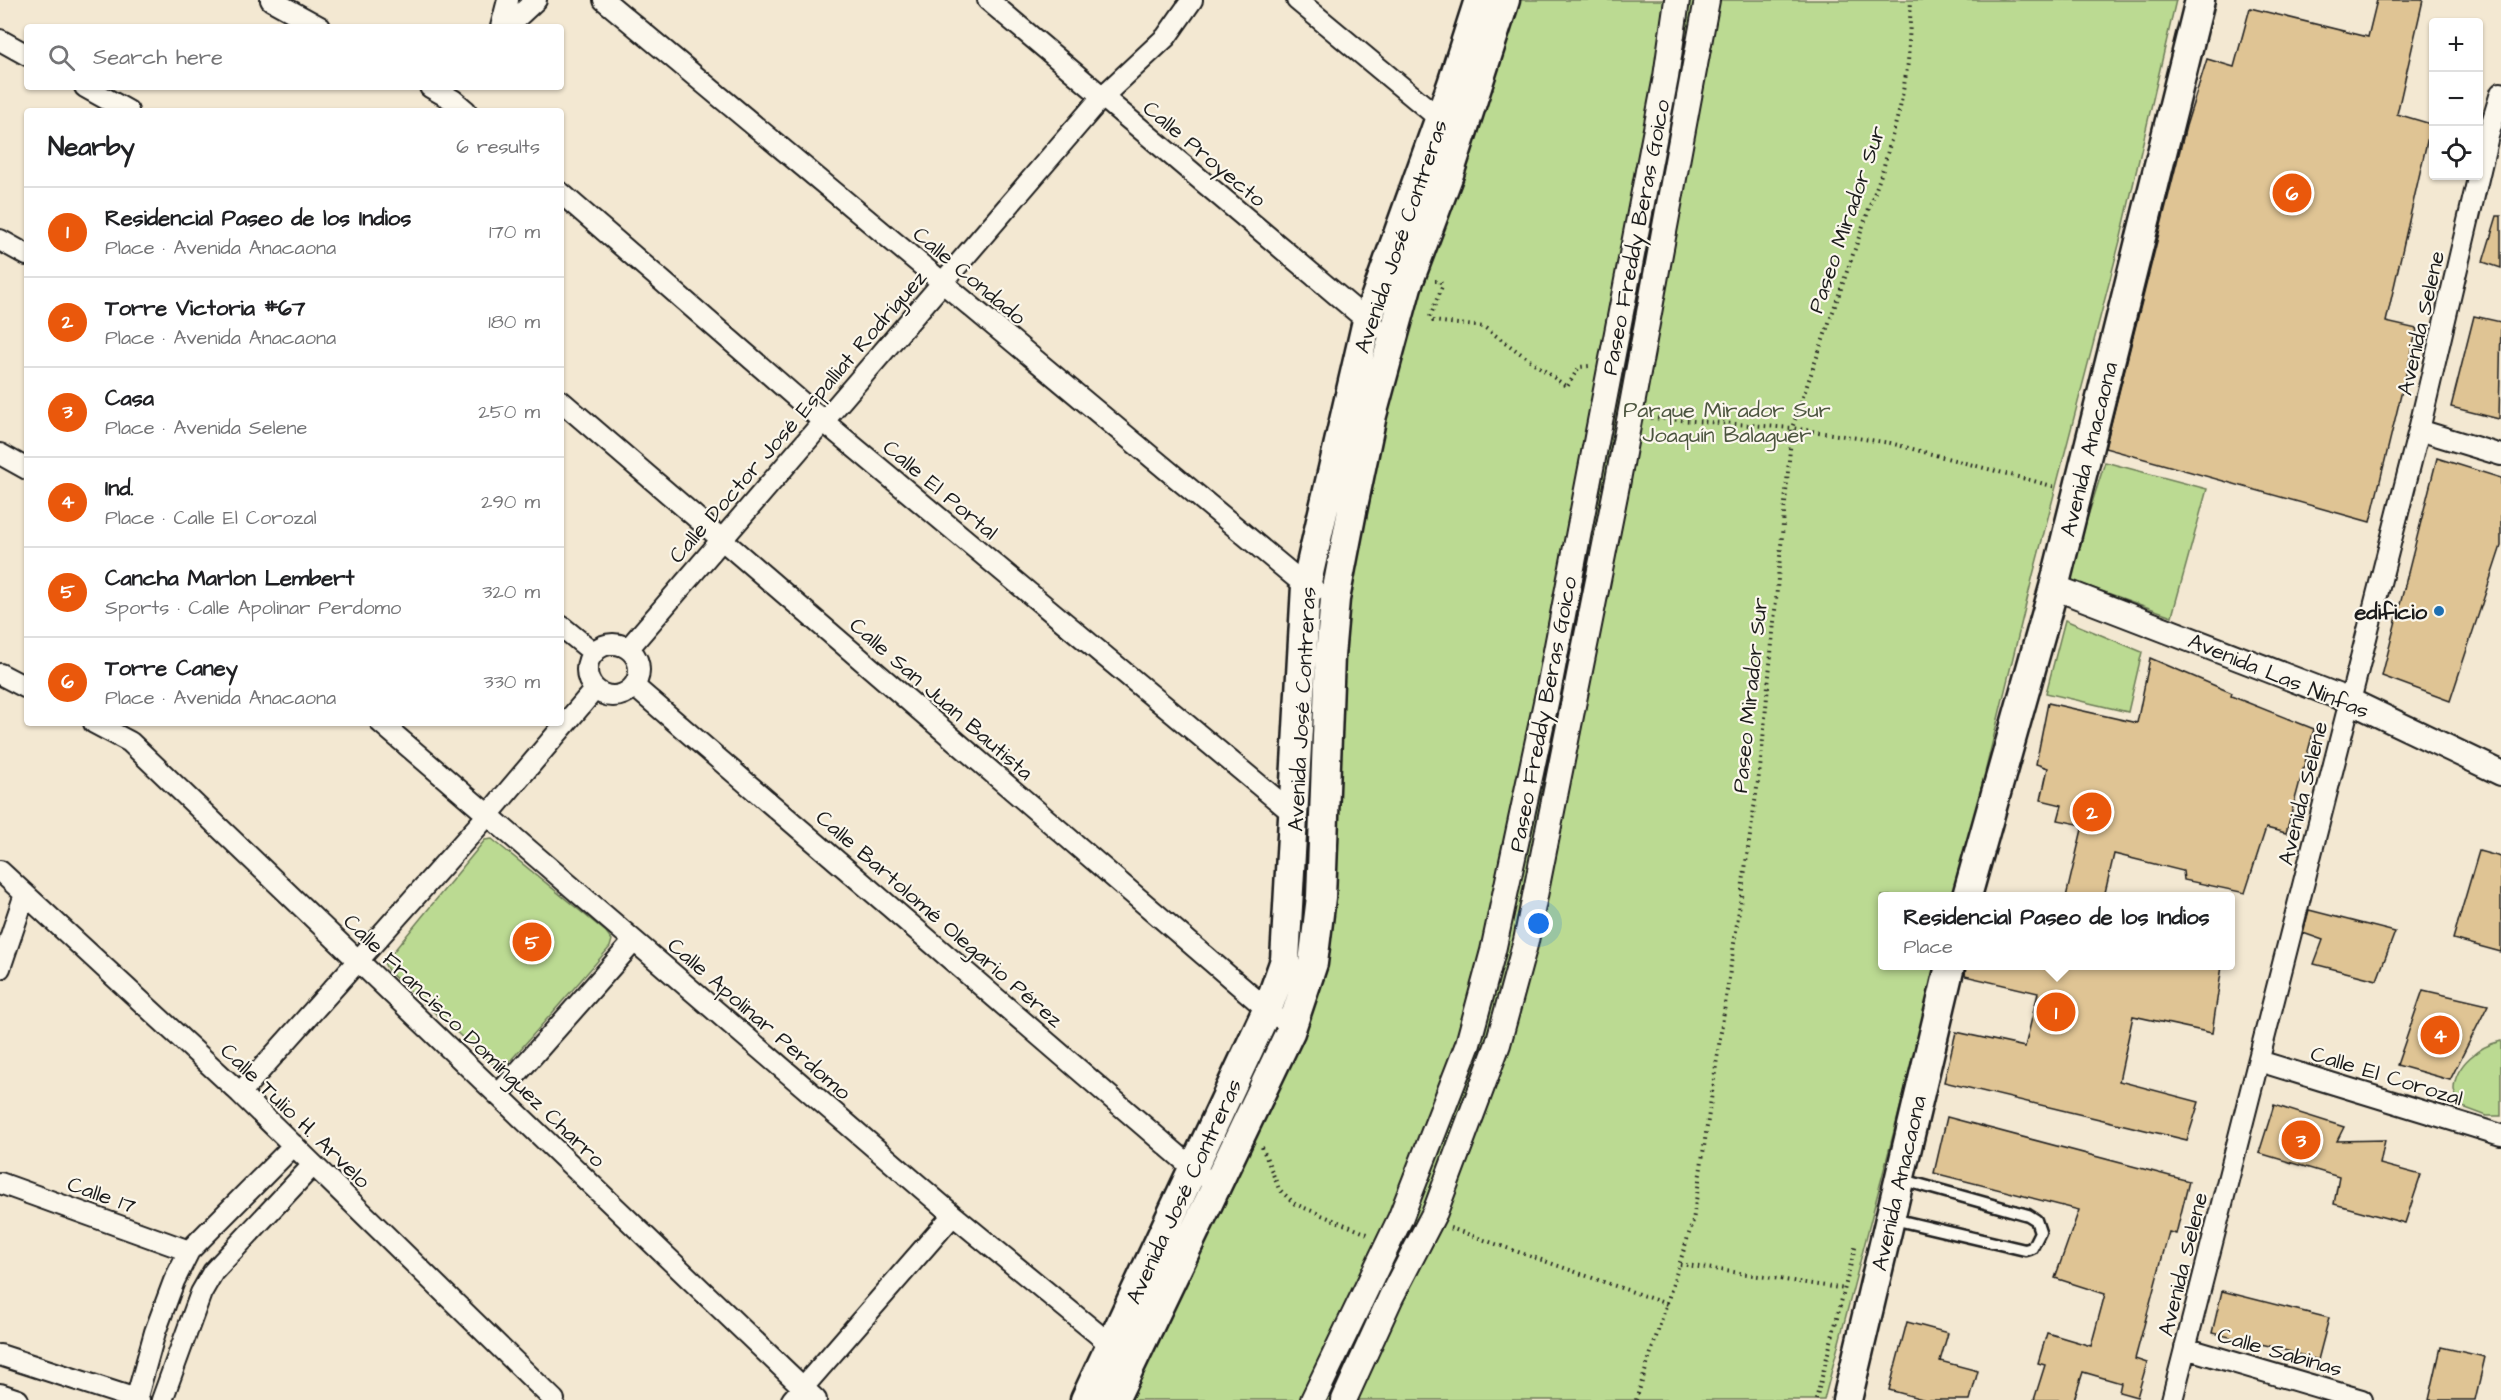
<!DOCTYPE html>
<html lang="en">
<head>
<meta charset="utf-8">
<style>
  :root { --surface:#fff; --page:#f2f2f2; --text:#202124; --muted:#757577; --line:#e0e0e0; --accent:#ea580c }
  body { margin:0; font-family:"Architects Daughter",sans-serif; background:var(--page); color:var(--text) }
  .controls { position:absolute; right:18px; top:18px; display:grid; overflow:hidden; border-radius:6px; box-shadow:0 2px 4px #0004 }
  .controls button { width:54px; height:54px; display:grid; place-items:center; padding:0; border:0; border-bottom:2px solid var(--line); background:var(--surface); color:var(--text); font:30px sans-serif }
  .you { position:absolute; left:1539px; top:924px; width:21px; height:21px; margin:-15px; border:4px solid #fff; border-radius:50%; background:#1a73e8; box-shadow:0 0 0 9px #1a73e833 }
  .badge { display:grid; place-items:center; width:39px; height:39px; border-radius:50%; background:var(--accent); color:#fff; font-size:20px; font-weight:700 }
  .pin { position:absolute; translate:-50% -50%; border:3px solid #fff; box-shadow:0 2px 6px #0006 }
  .popup { position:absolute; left:1878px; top:892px; width:357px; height:78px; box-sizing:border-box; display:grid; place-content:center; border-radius:6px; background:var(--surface); filter:drop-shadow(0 2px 4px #0005); font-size:20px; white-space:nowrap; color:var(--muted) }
  .popup b { font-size:22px; color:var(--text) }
  .popup::after { content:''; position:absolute; left:50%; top:100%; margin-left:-12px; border:12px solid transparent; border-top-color:var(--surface) }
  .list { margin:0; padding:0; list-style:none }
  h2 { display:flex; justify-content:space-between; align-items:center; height:78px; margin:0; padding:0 24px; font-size:26px }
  h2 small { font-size:20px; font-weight:400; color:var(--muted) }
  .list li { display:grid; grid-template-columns:39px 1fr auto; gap:18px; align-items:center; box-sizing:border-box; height:90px; padding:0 24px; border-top:2px solid var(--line) }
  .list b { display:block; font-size:22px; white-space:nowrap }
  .list p { margin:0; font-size:20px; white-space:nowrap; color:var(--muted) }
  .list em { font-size:20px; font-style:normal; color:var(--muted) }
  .icon { flex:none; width:33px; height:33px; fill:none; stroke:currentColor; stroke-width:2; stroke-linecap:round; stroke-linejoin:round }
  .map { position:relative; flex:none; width:2501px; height:1400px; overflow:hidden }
  .search { position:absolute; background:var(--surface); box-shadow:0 2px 4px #0004; left:24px; top:24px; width:540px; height:66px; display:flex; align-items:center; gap:15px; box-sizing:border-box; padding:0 21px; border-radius:6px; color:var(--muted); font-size:22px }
  .panel { position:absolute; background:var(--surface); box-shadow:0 2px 4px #0004; left:24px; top:108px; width:540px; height:618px; border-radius:6px }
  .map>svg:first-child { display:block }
  .green { fill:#bbda92; stroke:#6c7b57; stroke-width:1.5 }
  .building { fill:#dfc494; stroke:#1c1c1c; stroke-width:1.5 }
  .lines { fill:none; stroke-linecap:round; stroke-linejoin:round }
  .service-casing { stroke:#1c1c1c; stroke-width:15 }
  .minor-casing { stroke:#1c1c1c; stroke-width:24 }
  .tertiary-casing { stroke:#1c1c1c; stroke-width:28 }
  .secondary-casing { stroke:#1c1c1c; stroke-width:33 }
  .path { stroke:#1c1c1c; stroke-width:4; stroke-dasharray:1.5 4.5; stroke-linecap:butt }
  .service { stroke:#fbf7ec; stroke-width:10 }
  .minor { stroke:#fbf7ec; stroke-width:20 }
  .tertiary { stroke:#fbf7ec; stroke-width:24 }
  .secondary { stroke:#fbf7ec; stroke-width:28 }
  .poi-dot { fill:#1f6fb2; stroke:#fbf7ec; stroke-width:2 }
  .labels { text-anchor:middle; stroke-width:4.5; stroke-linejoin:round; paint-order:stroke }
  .street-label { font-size:22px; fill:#1c1c1c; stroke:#fbf7ec }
  .park-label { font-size:22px; fill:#4c553f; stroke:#fbf7ec }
  .poi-label { font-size:22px; font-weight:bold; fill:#1c1c1c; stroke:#fbf7ec; text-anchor:end }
</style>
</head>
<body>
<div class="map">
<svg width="2501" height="1400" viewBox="0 0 2501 1400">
  <rect width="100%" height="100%" fill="#f3e8d2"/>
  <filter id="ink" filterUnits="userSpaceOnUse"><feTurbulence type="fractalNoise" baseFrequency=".0167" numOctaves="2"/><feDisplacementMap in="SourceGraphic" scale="12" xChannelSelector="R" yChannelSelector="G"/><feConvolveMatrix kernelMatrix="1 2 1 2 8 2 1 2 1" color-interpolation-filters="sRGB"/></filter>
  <g filter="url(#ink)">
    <path class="green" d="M1515,0H2176L2121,237L2033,575L1955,896H1882V966H1937L1824,1400H1126L1306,1020L1336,749L1350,578L1403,337Z
      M2105,462L2207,489L2172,616L2068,579Z
      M2065,620L2142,652L2128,712L2046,693Z
      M492,839L606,932L612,940L610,947L511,1060L502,1066L491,1063L389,972L384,963L485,840Z
      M2501,1041V1116H2487L2460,1106C2459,1101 2454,1094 2454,1089C2455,1064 2480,1046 2501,1041Z"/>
    <path class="building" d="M2377,0H2423L2397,114L2431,124L2386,322L2417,329L2370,522L2105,448L2186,126L2207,59L2234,67L2250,8L2368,37Z
      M2497,216H2501V268L2483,262Z
      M2474,316L2501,322L2499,419L2451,407Z
      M2437,458L2501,478V546L2450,701L2382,676Z
      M2150,658L2232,693L2231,696L2314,729L2286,833L2266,828L2245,893L2184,880L2183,871L2114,854L2104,897H2066L2083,825L2058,820L2062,805L2041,800L2048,768L2036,764L2048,703L2137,723Z
      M2479,851L2501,857V952L2453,939Z
      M2309,910L2395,932L2377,980L2314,964L2323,940L2303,933Z
      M1966,966H2222L2212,1033L2133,1016L2119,1081L2199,1102L2187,1140L1944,1082L1956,1032L2025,1047L2038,993L1965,976Z
      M2423,990L2488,1005L2450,1080L2397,1065Z
      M2274,1105L2344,1127L2337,1141L2385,1140L2380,1164L2421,1175L2405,1223L2334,1204L2339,1177L2259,1153Z
      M1947,1117L2189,1181L2176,1234L2169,1232L2135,1359L2147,1363L2137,1397L2119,1392L2121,1383L2083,1372L2074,1400H2034L2045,1365L2038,1363L2047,1333L2091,1346L2105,1294L2055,1278L2079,1210L1934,1173Z
      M2222,1291L2329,1318L2318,1360L2274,1347L2212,1333Z
      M1907,1322L1948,1333L1940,1361L1978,1371L1970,1400H1926L1889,1390Z
      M2441,1347L2485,1357L2475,1400H2429Z"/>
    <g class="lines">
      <defs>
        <path id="service" d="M1893,1219L2025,1250L2032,1248L2040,1232L2036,1220L2028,1215L1900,1179"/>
        <path id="minor" d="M271,0L320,27
          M604,0L1306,586L1315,590
          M988,0L1376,328
          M1297,0L1440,119
          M501,27L508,0
          M507,27L536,0
          M0,40L27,55
          M85,87L128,111
          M430,87L453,100L466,111
          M561,193L823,421L1295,815
          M0,240L27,255
          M561,401L1276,1017
          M2419,430L2501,455
          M0,454L27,469
          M561,626L594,653
          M587 670a26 26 0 1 1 52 0a26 26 0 1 1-52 0Z
          M628,649L1101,98L1166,37L1192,0
          M0,674L27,688
          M634,686L1202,1176
          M94,723L130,742L816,1400
          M381,723L953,1215L1111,1345
          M0,871L240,1093L554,1400
          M0,968L25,894
          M2259,1061L2501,1135
          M240,1093L487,816L595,689
          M498,1095L634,941
          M0,1183L189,1251
          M2185,1348L2362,1400
          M0,1355L139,1400
          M0,1394L18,1400
          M136,1400L155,1332L174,1281L189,1251L294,1145
          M162,1400L201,1293L213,1272L313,1165
          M792,1400L953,1215
          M2172,1400L2419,430L2488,136L2501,93"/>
        <path id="tertiary" d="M2054,587L2350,701L2501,773
          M1313,1400L1400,1219L1468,1044L1493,951L1548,693L1666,77L1677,0
          M1344,1400L1391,1297L1435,1212L1498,1044L1526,941L1618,480L1707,0"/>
        <path id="secondary" d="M1967,896L2054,587L2200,0
          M1085,1400L1268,1008L1285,960L1306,586L1367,321L1452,84L1479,0
          M1114,1400L1290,1032L1313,963L1321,897L1330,656L1335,599L1352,511L1372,415L1407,286L1449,174L1505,0
          M1847,1400L1950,966"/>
      </defs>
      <use href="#service" class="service-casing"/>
      <use href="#minor" class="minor-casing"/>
      <use href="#tertiary" class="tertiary-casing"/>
      <use href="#secondary" class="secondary-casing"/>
      <path class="path" d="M1435,281H1440L1442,286L1430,317L1433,321L1484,327L1567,387L1579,367L1590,366
        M1651,418L1792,428L1890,443L2056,487
        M1262,1147L1279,1189L1295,1204L1370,1235
        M1450,1228L1667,1304
        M1680,1264L1845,1289
        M1636,1400L1693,1221L1761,761L1792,428L1883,169L1900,108L1908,63L1911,0
        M1816,1400L1856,1244"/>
      <use href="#service" class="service"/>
      <use href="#minor" class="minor"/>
      <use href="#tertiary" class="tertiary"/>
      <use href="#secondary" class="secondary"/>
    </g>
  </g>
  <circle class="poi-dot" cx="2439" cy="611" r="6"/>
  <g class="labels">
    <g class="street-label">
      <text transform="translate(1205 153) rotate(40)" y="8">Calle Proyecto</text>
      <text transform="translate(1846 219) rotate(-71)" y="8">Paseo Mirador Sur</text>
      <text transform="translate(1400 236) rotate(-71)" y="8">Avenida José Contreras</text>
      <text transform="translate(1635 237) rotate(-79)" y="8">Paseo Freddy Beras Goico</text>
      <text transform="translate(970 275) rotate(40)" y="8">Calle Condado</text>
      <text transform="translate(2420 323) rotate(-77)" y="8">Avenida Selene</text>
      <text transform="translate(797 416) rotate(-49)" y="8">Calle Doctor José Espalliat Rodríguez</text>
      <text transform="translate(2088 449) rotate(-76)" y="8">Avenida Anacaona</text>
      <text transform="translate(941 489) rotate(40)" y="8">Calle El Portal</text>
      <text transform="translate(2279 675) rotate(22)" y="8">Avenida Las Ninfas</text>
      <text transform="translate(1749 695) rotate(-84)" y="8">Paseo Mirador Sur</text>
      <text transform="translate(942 698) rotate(41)" y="8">Calle San Juan Bautista</text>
      <text transform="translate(1301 709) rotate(-87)" y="8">Avenida José Contreras</text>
      <text transform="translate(1542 714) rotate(-79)" y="8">Paseo Freddy Beras Goico</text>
      <text transform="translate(2302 793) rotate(-76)" y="8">Avenida Selene</text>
      <text transform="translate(940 918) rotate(41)" y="8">Calle Bartolomé Olegario Pérez</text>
      <text transform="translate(760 1018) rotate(41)" y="8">Calle Apolinar Perdomo</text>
      <text transform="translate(475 1040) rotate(44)" y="8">Calle Francisco Domínguez Charro</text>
      <text transform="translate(2387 1075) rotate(17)" y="8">Calle El Corozal</text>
      <text transform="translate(296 1115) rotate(44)" y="8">Calle Tulio H. Arvelo</text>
      <text transform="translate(1898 1183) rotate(-77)" y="8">Avenida Anacaona</text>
      <text transform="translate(1183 1191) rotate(-65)" y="8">Avenida José Contreras</text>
      <text transform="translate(102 1194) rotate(20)" y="8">Calle 17</text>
      <text transform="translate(2182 1264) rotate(-76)" y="8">Avenida Selene</text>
      <text transform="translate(2280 1351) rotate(16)" y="8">Calle Sabinas</text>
    </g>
    <g class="park-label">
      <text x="1727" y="417">Parque Mirador Sur<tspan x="1727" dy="25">Joaquín Balaguer</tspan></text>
    </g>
    <g class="poi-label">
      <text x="2427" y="619">edificio</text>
    </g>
  </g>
</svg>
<div class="controls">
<button>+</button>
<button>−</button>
<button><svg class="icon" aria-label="locate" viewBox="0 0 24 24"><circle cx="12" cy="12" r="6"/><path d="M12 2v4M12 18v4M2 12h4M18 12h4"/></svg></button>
</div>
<div class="you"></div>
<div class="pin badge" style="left:2056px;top:1012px">1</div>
<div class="popup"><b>Residencial Paseo de los Indios</b>Place</div>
<div class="pin badge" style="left:2092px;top:812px">2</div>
<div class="pin badge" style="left:2301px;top:1140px">3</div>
<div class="pin badge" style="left:2440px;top:1035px">4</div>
<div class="pin badge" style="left:532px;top:942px">5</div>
<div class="pin badge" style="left:2292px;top:193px">6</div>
<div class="search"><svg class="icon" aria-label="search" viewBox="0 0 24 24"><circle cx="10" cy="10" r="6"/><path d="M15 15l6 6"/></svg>Search here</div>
<section class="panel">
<h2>Nearby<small>6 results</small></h2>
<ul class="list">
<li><span class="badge">1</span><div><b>Residencial Paseo de los Indios</b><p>Place · Avenida Anacaona</p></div><em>170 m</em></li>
<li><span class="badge">2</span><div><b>Torre Victoria #67</b><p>Place · Avenida Anacaona</p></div><em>180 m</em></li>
<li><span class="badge">3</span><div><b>Casa</b><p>Place · Avenida Selene</p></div><em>250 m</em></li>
<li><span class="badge">4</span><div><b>Ind.</b><p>Place · Calle El Corozal</p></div><em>290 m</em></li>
<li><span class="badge">5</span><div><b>Cancha Marlon Lembert</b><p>Sports · Calle Apolinar Perdomo</p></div><em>320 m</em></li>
<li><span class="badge">6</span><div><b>Torre Caney</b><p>Place · Avenida Anacaona</p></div><em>330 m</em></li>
</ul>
</section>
</div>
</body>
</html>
